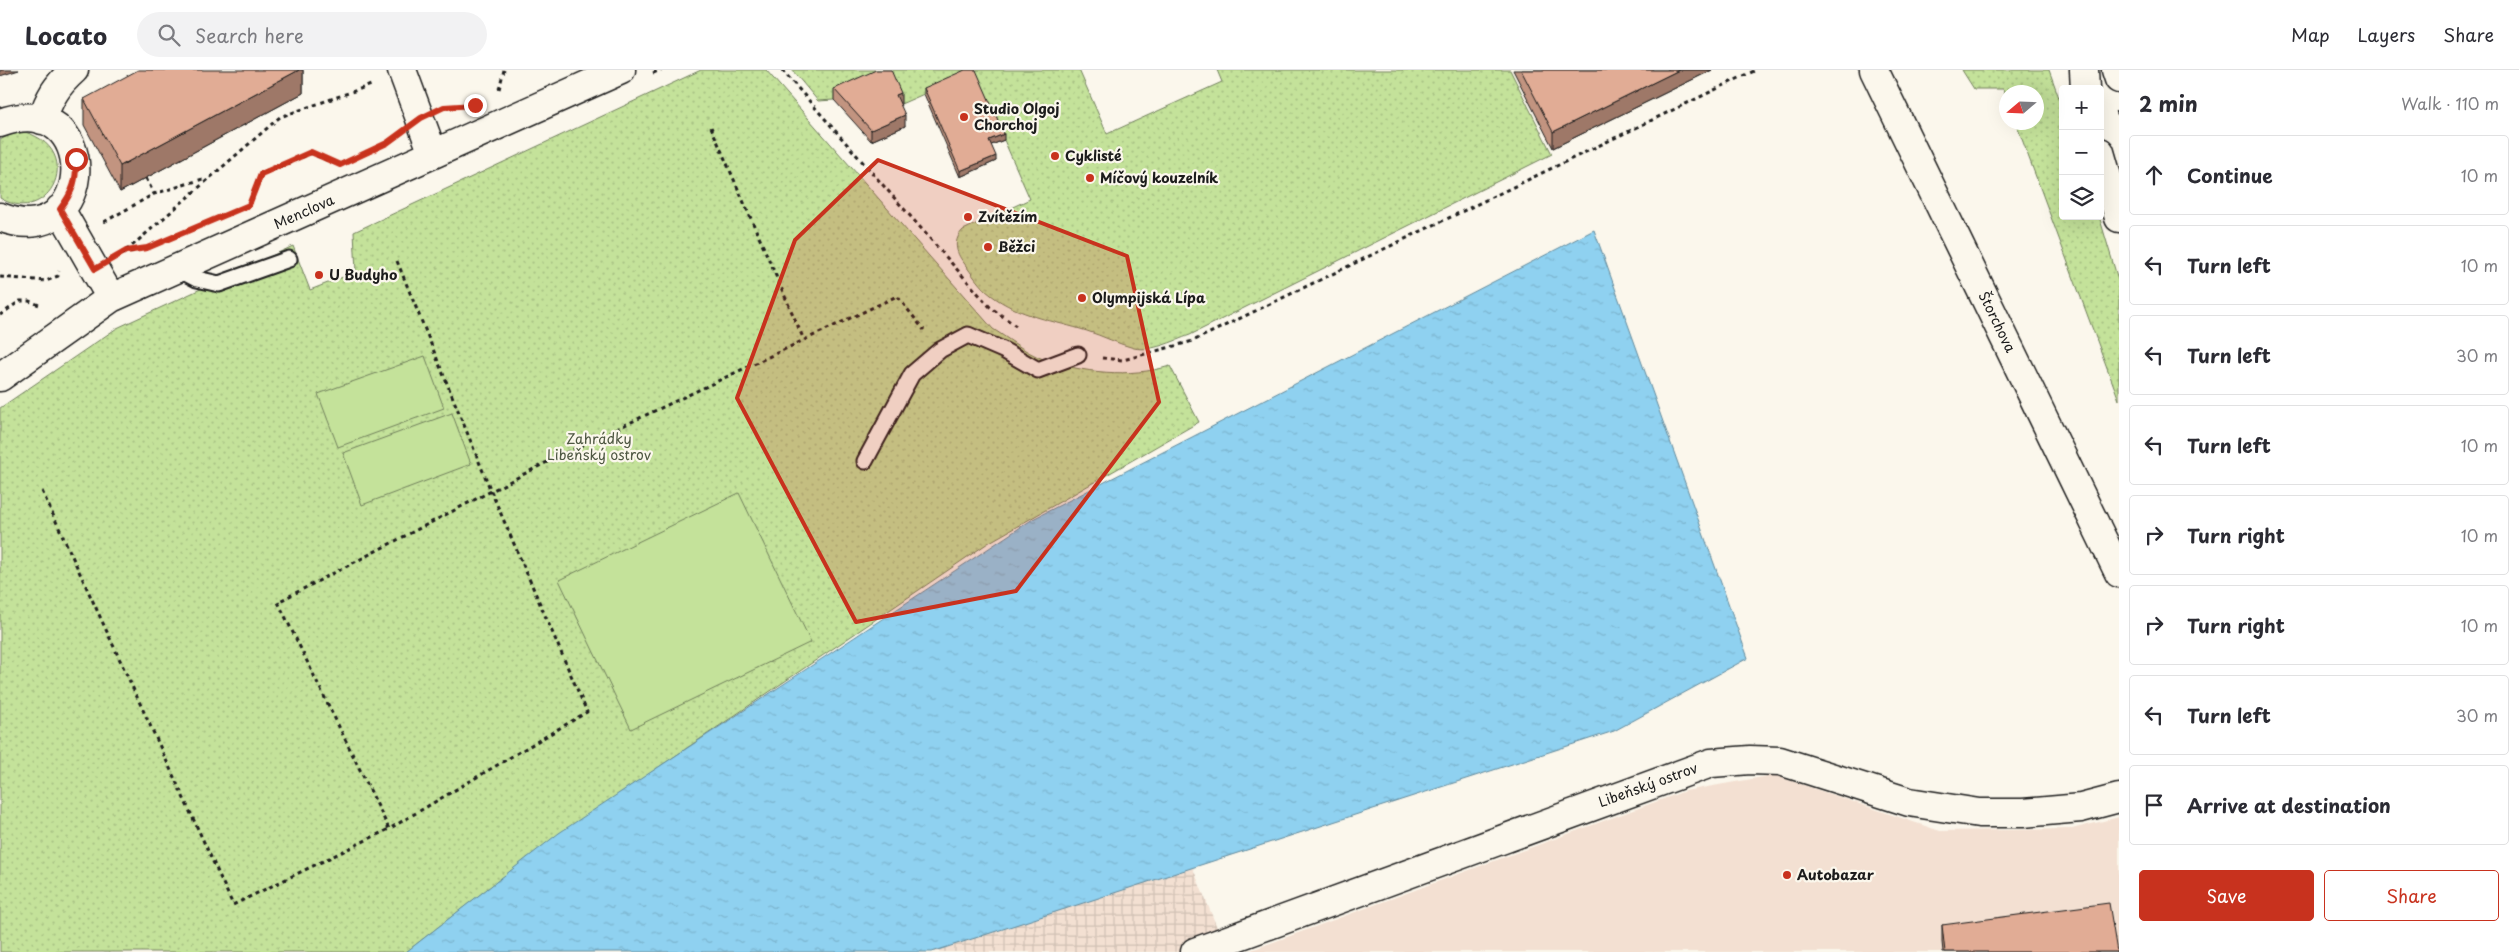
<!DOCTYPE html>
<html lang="en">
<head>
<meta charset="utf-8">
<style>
  :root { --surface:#fff; --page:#f2f2f3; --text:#2b2b33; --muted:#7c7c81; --line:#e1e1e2; --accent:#c8321e }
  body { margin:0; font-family:"Playpen Sans",sans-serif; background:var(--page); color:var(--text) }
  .controls { position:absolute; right:15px; top:15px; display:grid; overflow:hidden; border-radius:5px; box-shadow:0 5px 20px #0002 }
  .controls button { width:45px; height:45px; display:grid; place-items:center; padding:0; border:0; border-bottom:1px solid var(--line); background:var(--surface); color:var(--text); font:25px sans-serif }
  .compass { position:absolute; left:1999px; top:15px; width:45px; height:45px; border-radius:50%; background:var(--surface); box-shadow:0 5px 20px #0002; rotate:251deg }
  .stop { position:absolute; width:15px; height:15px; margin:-11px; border:4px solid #c8321e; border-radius:50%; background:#fff }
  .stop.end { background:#c8321e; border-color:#fff; box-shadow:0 1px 5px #0008 }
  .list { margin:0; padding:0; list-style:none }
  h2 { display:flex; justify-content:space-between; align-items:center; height:65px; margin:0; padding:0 20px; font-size:21px }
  h2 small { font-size:16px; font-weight:400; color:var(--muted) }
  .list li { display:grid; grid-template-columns:32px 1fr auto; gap:15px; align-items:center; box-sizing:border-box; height:80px; margin:0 10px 10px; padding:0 10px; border:1px solid var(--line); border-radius:5px }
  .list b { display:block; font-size:19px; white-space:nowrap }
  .list em { font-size:16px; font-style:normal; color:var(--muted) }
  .actions { display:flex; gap:10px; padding:15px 20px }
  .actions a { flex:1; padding:11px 0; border:1px solid var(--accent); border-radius:5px; text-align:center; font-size:18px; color:var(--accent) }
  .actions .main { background:var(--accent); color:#fff }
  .icon { flex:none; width:28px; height:28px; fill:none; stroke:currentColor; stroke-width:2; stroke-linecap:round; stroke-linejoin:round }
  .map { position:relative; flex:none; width:2119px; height:882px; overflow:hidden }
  header { display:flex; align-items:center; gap:30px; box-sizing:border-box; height:70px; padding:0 25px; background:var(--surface); border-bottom:1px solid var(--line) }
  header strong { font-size:24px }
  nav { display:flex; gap:28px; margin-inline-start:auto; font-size:18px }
  .search { width:350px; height:45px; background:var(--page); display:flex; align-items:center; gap:12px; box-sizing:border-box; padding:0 18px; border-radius:28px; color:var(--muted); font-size:19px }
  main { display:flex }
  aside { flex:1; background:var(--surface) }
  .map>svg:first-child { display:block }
  .built { fill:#f3e0d2 }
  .industrial { fill:url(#industrial-grid) }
  .green { fill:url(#green-dots); stroke:#707f5b }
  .pitch { fill:#c4e29a; stroke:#707f5b }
  .water { fill:url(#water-ripples); stroke:#61899b }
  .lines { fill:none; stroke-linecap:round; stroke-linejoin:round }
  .lane-casing { stroke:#1c1c1c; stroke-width:19 }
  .street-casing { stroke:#1c1c1c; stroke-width:31 }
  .secondary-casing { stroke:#1c1c1c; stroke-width:31 }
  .path { stroke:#1c1c1c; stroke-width:3; stroke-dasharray:4 4; stroke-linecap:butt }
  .lane { stroke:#fbf7ec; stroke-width:15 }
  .street { stroke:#fbf7ec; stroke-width:28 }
  .secondary { stroke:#fbf7ec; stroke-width:28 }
  .wall { fill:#c29480; stroke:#1c1c1c }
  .shaded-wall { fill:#9e7868; stroke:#1c1c1c }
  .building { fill:#e1ac95; stroke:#1c1c1c }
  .route { stroke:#c8321e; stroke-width:6 }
  .marked { fill:#c8321e; fill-opacity:0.2; stroke:#c8321e; stroke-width:4; stroke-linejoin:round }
  .poi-dot { fill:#c8321e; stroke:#fbf7ec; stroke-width:2 }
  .labels { text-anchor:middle; stroke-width:4.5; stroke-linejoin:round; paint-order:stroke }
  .poi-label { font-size:14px; font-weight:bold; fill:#1c1c1c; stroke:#fbf7ec; text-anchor:start }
  .street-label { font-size:14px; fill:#1c1c1c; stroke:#fbf7ec }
  .park-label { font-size:14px; fill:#4e5742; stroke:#fbf7ec }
</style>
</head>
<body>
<header>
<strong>Locato</strong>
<div class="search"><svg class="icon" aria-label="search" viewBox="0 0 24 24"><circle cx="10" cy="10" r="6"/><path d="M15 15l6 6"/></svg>Search here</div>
<nav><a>Map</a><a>Layers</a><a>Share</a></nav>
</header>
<main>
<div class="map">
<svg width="2119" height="882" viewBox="0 0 2119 882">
  <defs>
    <pattern id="industrial-grid" width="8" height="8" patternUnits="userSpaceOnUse" patternTransform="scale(1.25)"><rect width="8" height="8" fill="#f3e0d2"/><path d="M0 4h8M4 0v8" fill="none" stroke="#d0c0b4"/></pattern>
    <pattern id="green-dots" width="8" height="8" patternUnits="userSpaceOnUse" patternTransform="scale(1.25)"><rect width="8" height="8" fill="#c4e29a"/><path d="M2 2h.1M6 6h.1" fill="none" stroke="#a8c184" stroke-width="1.8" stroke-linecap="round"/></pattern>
    <pattern id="water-ripples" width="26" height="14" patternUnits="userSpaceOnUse" patternTransform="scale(1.25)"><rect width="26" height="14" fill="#8fd1f0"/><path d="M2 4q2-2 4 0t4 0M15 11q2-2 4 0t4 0" fill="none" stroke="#7bb3cd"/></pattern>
  </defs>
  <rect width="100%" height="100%" fill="#fbf7ec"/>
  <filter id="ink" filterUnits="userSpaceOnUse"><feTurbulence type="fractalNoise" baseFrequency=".02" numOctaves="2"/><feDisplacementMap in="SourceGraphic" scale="10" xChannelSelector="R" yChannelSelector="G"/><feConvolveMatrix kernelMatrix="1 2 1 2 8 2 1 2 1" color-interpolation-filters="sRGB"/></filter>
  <g filter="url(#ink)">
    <path class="built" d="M1774,705L1940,761L2072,759L2119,747V882L1942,872L1943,882H1246L1685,721Z"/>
    <path class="industrial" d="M1192,796L1227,882H932L934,881Z"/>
    <path class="green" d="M701,0H766L993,259C1009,269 1025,282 1043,289C1082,303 1130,308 1170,296L1199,352L988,473L543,776L406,882H0V338L117,258L293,176L310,220L356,202L354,162Z
      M792,0H1079L1107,64L1222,12L1217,0H1510L1552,84L1190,265C1173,271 1152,282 1134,278C1118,274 1103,266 1087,261C1055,251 1018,246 991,225C980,217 972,204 964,193C955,182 953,170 963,160L1030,129L974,2L901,34L888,6L834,30L818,31Z
      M1962,0H2049L2063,39V146H2099L2119,213V330L2016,53L2036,52V22H2006V28L2003,19H1974Z
      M25,62C87,81 49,158 0,128V70L13,63Z"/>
    <path class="pitch" d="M425,286L444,338L338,377L318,324Z
      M452,343L471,394L362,435L343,383Z
      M739,423L811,572L631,659L559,510Z"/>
    <path class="water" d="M1594,160L1748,588L1614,661L932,882H406L559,763L1033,449Z"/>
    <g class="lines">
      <defs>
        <path id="lane" d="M176,198L197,209L219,214L289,189
          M865,391L912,304L940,280L968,265L1003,280L1038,300L1078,285"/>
        <path id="street" d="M402,0L433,84
          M1874,0L2119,503
          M42,50C49,28 57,15 74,0
          M0,53C102,15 99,186 0,147
          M60,139L111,228
          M0,307L111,228L621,0
          M1195,882L1711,693L1750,690L1780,691L1909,732L1979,743H2023L2081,738L2119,728"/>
        <path id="secondary" d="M2084,0L2085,19
          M2116,0L2119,9
          M2100,82L2119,148"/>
      </defs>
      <use href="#lane" class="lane-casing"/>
      <use href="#street" class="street-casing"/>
      <use href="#secondary" class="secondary-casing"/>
      <path class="path" d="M782,0L990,237L1016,256
        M653,3L661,0
        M499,19L504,0
        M2116,41L2119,48
        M711,57L804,270
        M146,108L154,124
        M251,130L261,104L311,83L335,93
        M104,152L154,124L206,108
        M126,181L280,47L374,14
        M122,183L137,180
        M397,191L491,421L587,642L389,759L278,532L549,391L897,226L924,260
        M0,207L46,211L58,206L59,201
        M0,245L20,231H29L42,236
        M1102,288L1123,290L1193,271L1756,0
        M42,421L233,835L389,759"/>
      <use href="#lane" class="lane"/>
      <use href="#street" class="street"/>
      <use href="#secondary" class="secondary"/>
    </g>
    <path class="wall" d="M303,0V23L120,122L84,55V29Z
      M1513,0H1712L1553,78Z
      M924,18L1004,70L991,75L996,91L960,107L924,24Z
      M834,19L901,34L900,35L905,56L871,71L834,30Z
      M1942,855L2117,882H1943L1942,872Z"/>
    <path class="shaded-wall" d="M0,0H19L0,6Z
      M299,0H303V23L120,122V96Z
      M1679,0H1712L1553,78V62Z
      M901,23V34L896,37V25Z
      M905,45V56L871,71V60Z
      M1004,64V70L989,76V70Z
      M996,86V91L960,107V101Z"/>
    <path class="building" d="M138,0H299L120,96L84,29Z
      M876,0H891L901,23L896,25L905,45L871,60L834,19Z
      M965,0H976L1004,64L989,70L996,86L960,101L924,18Z
      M1521,0H1679L1553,62Z
      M2109,833L2117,882H1945L1942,855Z"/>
  </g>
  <g class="lines" filter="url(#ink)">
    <path class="route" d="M76,89C77,110 73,122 60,139L95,199L126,181L147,178L249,135L261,104L311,82L340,95L387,73L421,48L444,37L475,35"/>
  </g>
  <path class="marked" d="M878,90L1127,186L1159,332L1016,521L856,552L737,328L795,170Z"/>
  <g class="poi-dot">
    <circle cx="964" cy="47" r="5"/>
    <circle cx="1055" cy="86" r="5"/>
    <circle cx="1090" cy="108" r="5"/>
    <circle cx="968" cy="147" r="5"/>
    <circle cx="988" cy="177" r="5"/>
    <circle cx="319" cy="205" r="5"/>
    <circle cx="1082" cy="228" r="5"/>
    <circle cx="1787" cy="805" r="5"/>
  </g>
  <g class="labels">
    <g class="poi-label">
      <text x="974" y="44">Studio Olgoj<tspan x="974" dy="16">Chorchoj</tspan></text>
      <text x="1065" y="91">Cyklisté</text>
      <text x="1100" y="113">Míčový kouzelník</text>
      <text x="978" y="152">Zvítězím</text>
      <text x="998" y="182">Běžci</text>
      <text x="329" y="210">U Budyho</text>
      <text x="1092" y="233">Olympijská Lípa</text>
      <text x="1797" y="810">Autobazar</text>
    </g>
    <g class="street-label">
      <text transform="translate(304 142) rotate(-24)" y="5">Menclova</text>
      <text transform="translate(1997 252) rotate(64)" y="5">Štorchova</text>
      <text transform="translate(1648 715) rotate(-20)" y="5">Libeňský ostrov</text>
    </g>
    <g class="park-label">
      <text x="599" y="374">Zahrádky<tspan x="599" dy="16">Libeňský ostrov</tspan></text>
    </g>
  </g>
</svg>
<div class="controls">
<button>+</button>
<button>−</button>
<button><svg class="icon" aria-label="layers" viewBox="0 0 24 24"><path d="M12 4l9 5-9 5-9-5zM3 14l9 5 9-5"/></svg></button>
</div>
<svg class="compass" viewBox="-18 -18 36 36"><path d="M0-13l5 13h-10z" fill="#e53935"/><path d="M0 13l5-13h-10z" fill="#7c7c81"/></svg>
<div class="stop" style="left:76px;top:89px"></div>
<div class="stop end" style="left:475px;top:35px"></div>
</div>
<aside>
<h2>2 min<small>Walk · 110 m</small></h2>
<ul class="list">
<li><svg class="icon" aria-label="ahead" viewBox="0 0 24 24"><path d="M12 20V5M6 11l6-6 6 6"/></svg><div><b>Continue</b></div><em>10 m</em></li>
<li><svg class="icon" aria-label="left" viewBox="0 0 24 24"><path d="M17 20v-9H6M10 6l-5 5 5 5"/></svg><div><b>Turn left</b></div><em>10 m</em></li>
<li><svg class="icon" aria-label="left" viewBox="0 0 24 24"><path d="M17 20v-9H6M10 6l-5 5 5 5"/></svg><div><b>Turn left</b></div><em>30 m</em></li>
<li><svg class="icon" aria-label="left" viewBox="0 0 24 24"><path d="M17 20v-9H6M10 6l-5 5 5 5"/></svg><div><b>Turn left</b></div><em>10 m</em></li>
<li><svg class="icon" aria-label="right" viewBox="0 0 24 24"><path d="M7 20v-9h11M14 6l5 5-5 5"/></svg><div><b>Turn right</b></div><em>10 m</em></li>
<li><svg class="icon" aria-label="right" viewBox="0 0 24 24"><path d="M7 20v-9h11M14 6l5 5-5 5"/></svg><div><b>Turn right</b></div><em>10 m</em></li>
<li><svg class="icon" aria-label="left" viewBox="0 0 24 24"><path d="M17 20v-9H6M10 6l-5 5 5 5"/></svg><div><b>Turn left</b></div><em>30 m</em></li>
<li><svg class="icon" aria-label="arrive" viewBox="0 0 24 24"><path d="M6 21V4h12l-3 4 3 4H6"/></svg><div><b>Arrive at destination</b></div></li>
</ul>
<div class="actions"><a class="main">Save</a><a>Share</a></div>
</aside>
</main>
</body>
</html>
